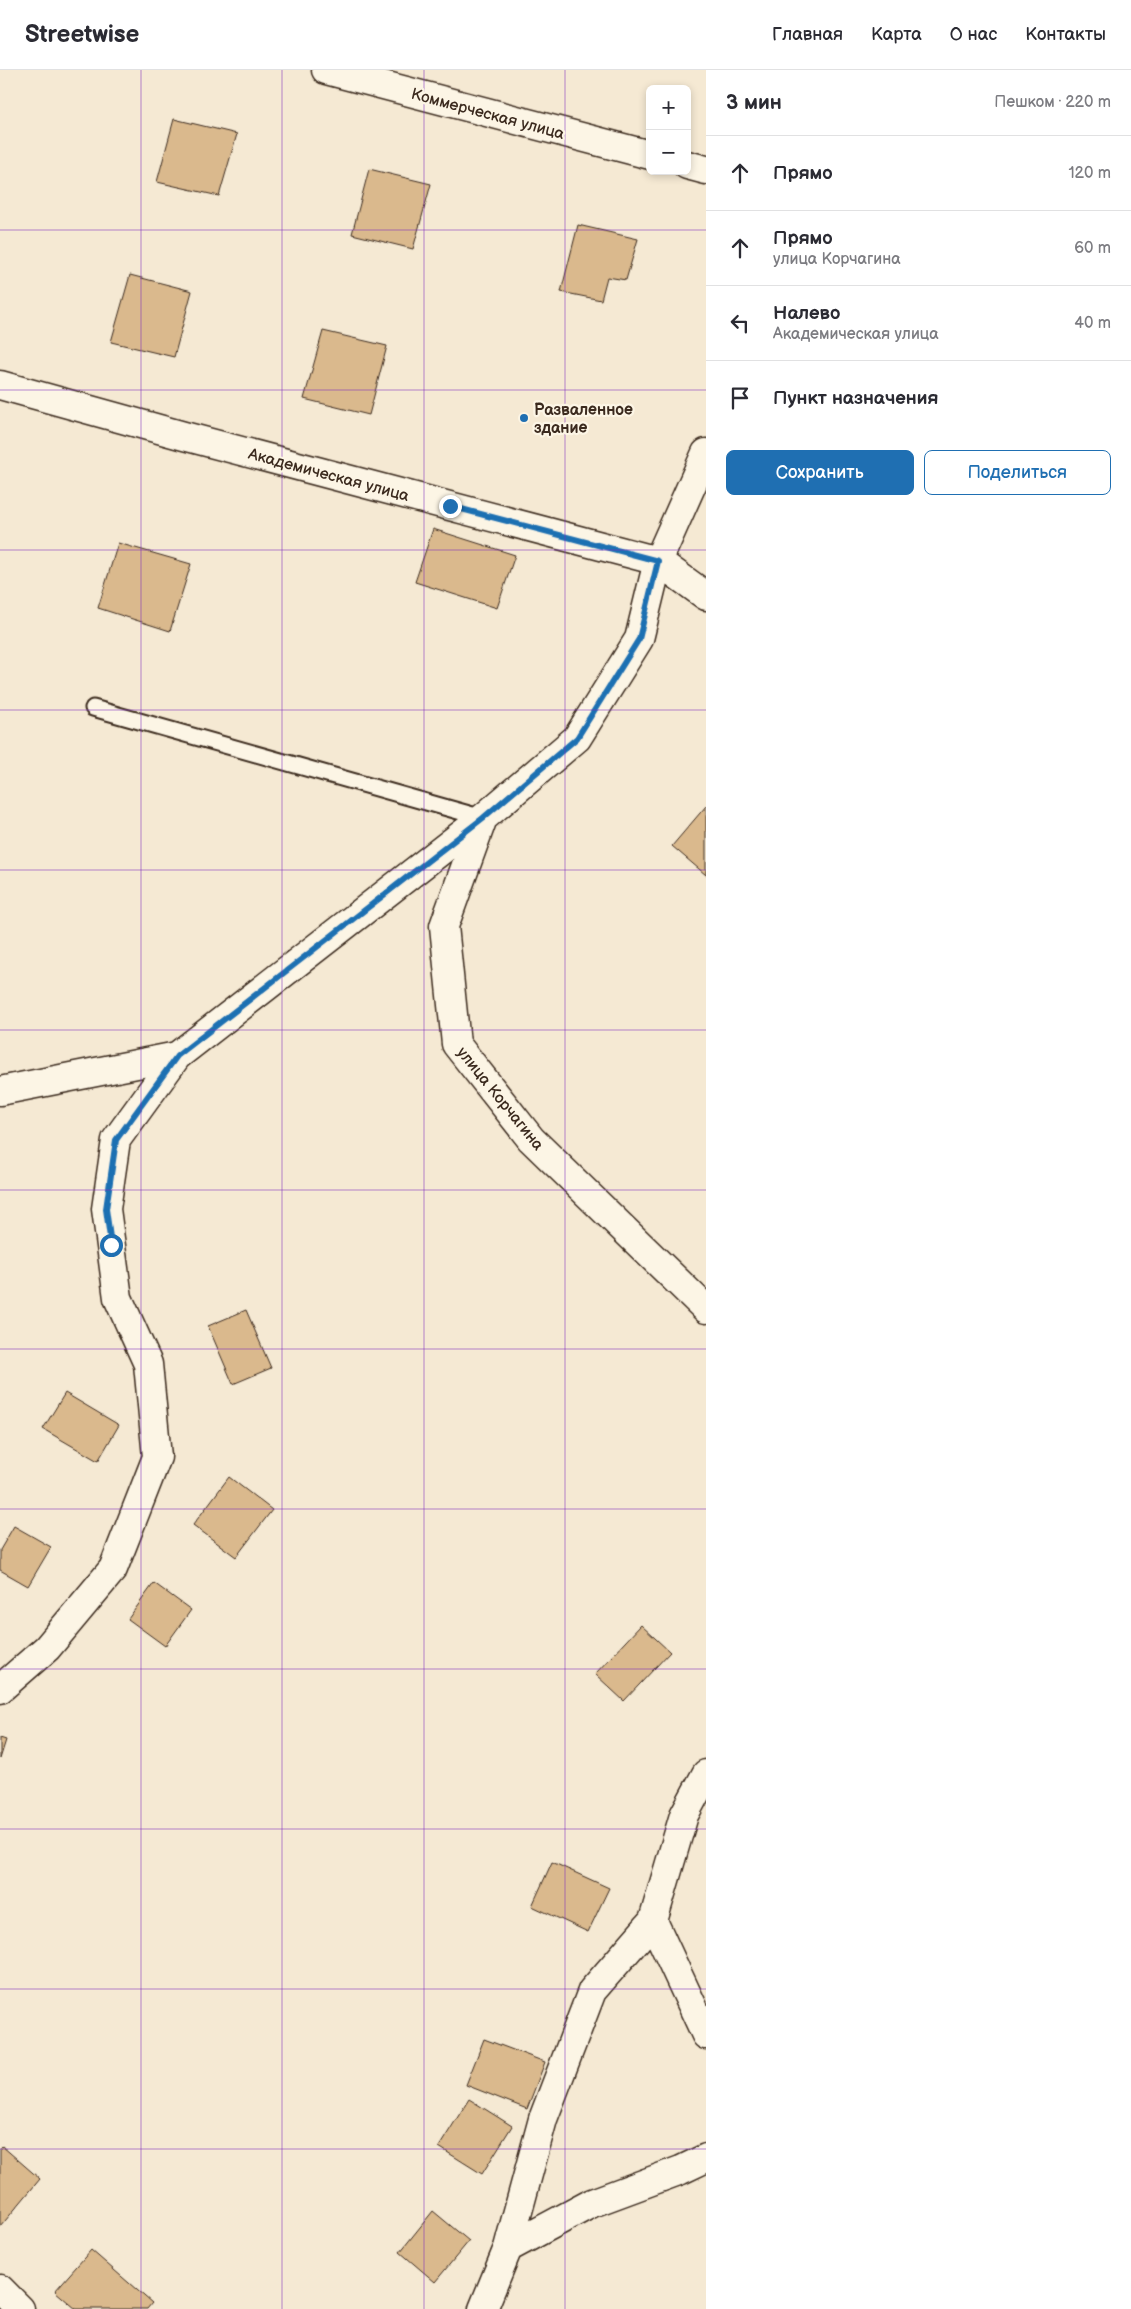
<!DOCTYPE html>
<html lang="ru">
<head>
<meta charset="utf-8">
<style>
  :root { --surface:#fff; --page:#f7f7f7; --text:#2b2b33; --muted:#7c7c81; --line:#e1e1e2; --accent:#1f6fb2 }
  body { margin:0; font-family:"Balsamiq Sans",sans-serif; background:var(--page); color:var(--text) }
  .controls { position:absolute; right:15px; top:15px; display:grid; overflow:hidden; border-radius:8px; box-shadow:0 2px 8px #0003 }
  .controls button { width:45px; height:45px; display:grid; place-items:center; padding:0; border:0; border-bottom:1px solid var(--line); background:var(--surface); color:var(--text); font:25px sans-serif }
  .stop { position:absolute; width:15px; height:15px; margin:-11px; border:4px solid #1f6fb2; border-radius:50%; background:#fff }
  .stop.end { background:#1f6fb2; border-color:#fff; box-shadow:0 1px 5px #0008 }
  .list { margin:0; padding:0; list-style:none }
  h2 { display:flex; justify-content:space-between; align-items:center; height:65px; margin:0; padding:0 20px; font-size:21px }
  h2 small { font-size:16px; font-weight:400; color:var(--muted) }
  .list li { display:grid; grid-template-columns:32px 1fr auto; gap:15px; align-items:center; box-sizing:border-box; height:75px; padding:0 20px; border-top:1px solid var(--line) }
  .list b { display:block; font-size:19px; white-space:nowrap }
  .list p { margin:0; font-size:16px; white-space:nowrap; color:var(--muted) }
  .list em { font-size:16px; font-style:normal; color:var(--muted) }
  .actions { display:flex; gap:10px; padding:15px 20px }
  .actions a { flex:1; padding:11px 0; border:1px solid var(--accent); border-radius:8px; text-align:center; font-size:18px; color:var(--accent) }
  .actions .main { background:var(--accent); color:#fff }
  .icon { flex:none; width:28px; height:28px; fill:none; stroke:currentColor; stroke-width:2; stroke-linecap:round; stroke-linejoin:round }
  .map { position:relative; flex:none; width:706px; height:2239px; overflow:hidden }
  header { display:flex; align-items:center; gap:30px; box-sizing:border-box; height:70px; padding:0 25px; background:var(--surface); border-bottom:1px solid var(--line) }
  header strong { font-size:24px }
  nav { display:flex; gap:28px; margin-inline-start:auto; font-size:18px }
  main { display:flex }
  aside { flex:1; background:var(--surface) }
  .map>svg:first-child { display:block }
  .building { fill:#dab98d; stroke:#3b2a1e }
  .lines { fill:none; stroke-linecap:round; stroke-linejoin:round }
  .service-casing { stroke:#3b2a1e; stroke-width:19 }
  .minor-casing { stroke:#3b2a1e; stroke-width:31 }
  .service { stroke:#fcf5e5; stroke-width:15 }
  .minor { stroke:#fcf5e5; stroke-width:28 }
  .route { stroke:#1f6fb2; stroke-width:6 }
  .grid { fill:none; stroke:#7b2cbf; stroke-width:1; stroke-opacity:0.55 }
  .poi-dot { fill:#1f6fb2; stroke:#fcf5e5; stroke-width:2 }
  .labels { text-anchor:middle; stroke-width:4.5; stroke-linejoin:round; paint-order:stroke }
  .street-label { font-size:16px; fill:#3b2a1e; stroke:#fcf5e5 }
  .poi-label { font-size:16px; font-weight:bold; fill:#3b2a1e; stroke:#fcf5e5; text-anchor:start }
</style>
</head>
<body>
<header>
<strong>Streetwise</strong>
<nav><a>Главная</a><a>Карта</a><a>О нас</a><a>Контакты</a></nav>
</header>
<main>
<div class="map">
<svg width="706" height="2239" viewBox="0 0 706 2239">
  <rect width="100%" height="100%" fill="#f5e9d3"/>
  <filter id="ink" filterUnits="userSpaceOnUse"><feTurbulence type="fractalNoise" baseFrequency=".02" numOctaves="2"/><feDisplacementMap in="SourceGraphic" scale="10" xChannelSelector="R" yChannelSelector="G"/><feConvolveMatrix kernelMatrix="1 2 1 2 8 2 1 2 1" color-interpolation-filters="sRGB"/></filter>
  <g filter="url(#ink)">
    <path class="building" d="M174,49L237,64L219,126L157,112Z
      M369,99L431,114L413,179L352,164Z
      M578,155L638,169L626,210L607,207L601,230L561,222Z
      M130,205L192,221L174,287L111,272Z
      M323,261L387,276L369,345L304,329Z
      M433,459L515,485L497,538L415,512Z
      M118,473L191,494L170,561L98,538Z
      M706,736V805L672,776Z
      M246,1240L271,1298L233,1314L208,1256Z
      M65,1323L119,1355L98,1391L43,1359Z
      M229,1407L272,1440L236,1487L193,1455Z
      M14,1456L51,1477L28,1516L0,1500V1480Z
      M154,1513L191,1540L165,1576L128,1549Z
      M641,1555L670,1582L624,1631L595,1604Z
      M0,1668L6,1670L0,1689Z
      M552,1792L609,1818L588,1862L532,1836Z
      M484,1969L545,1992L527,2039L466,2015Z
      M469,2029L512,2056L482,2104L439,2077Z
      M2,2076L40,2109L0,2157V2078Z
      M433,2141L469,2171L435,2212L400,2182Z
      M91,2180L152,2233L147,2239H76L55,2221Z"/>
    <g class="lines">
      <defs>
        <path id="service" d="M93,638L483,748"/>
        <path id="minor" d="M326,0L650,85
          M687,95L706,100
          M0,315L184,366L658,491L706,526
          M706,383L658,491L639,569L577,668L483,748L444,856L456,974L531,1069L706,1239
          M0,1021L177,986L483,748
          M0,1619L47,1578L113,1499L157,1387L148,1294L118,1228L106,1139L116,1070L177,986
          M706,1704L684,1745L653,1851L706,1965
          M508,2178L592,2133L681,2100L706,2088
          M0,2219L20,2239
          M483,2239L508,2178L543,2049L592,1921L653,1851"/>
      </defs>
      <use href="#service" class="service-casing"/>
      <use href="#minor" class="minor-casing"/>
      <use href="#service" class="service"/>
      <use href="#minor" class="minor"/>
    </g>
  </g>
  <g class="lines" filter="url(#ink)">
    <path class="route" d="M111,1175L106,1139L116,1070L177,986L483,748L577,668L639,569L658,491L450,436"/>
  </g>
  <path class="grid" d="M141,0V2239M282,0V2239M424,0V2239M565,0V2239M0,160H706M0,320H706M0,480H706M0,640H706M0,800H706M0,960H706M0,1120H706M0,1279H706M0,1439H706M0,1599H706M0,1759H706M0,1919H706M0,2079H706"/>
  <circle class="poi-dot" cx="524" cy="348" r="5"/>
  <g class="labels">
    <g class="street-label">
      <text transform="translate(488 43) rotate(15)" y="6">Коммерческая улица</text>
      <text transform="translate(329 404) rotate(15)" y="6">Академическая улица</text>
      <text transform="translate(501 1028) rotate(51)" y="6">улица Корчагина</text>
    </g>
    <g class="poi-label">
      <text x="534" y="345">Разваленное<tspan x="534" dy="18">здание</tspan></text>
    </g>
  </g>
</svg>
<div class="controls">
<button>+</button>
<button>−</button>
</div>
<div class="stop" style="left:111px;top:1175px"></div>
<div class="stop end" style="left:450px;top:436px"></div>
</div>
<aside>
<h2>3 мин<small>Пешком · 220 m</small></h2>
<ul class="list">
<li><svg class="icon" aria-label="ahead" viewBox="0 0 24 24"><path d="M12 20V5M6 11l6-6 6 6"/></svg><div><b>Прямо</b></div><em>120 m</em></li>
<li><svg class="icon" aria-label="ahead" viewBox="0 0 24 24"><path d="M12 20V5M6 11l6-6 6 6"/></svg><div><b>Прямо</b><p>улица Корчагина</p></div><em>60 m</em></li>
<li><svg class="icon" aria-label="left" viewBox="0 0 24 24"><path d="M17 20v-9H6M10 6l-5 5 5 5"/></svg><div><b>Налево</b><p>Академическая улица</p></div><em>40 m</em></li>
<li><svg class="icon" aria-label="arrive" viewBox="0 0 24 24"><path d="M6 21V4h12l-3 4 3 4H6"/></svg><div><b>Пункт назначения</b></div></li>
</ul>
<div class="actions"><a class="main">Сохранить</a><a>Поделиться</a></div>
</aside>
</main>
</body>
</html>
